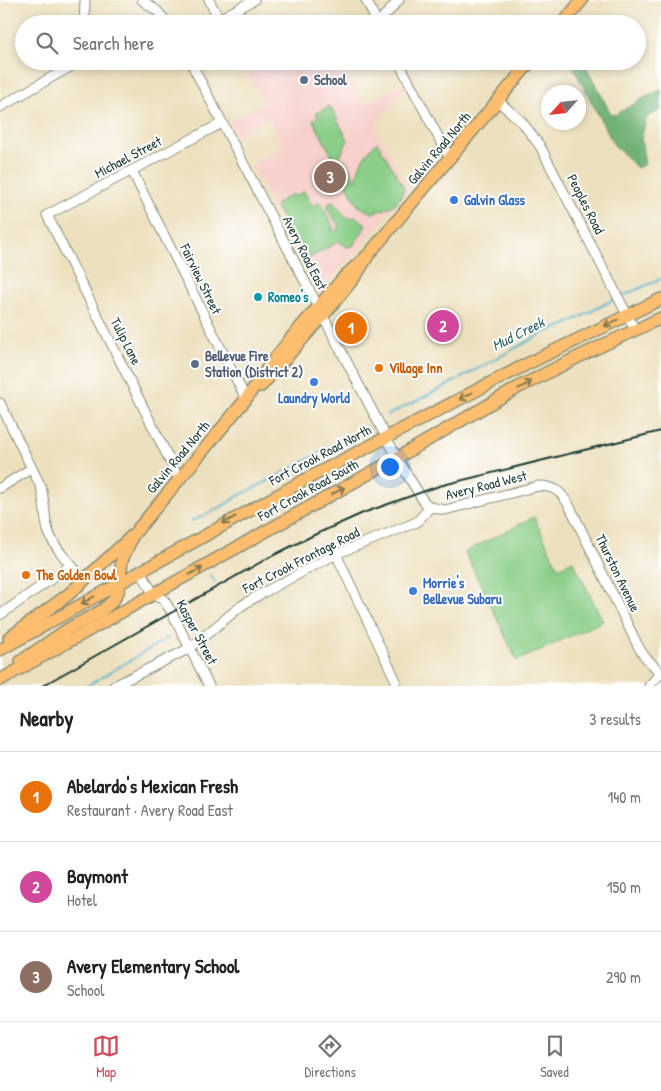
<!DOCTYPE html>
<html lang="en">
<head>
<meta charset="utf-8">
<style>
  :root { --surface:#fff; --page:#f6f6f6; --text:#222; --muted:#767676; --line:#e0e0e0; --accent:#d1495b }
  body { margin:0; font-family:"Patrick Hand",sans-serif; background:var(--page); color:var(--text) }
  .compass { position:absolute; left:541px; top:85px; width:45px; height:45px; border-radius:50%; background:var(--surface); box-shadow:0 2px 8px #0003; rotate:243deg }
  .you { position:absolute; left:389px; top:466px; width:18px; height:18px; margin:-12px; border:4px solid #fff; border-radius:50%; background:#1a73e8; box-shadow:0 0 0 8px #1a73e833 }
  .badge { display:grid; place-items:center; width:32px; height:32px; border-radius:50%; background:var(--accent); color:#fff; font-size:16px; font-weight:700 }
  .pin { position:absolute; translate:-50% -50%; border:2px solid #fff; box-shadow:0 1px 5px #0006 }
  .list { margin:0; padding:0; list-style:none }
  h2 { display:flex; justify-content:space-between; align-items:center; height:65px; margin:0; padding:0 20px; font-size:21px }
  h2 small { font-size:16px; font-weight:400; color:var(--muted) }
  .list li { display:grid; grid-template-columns:32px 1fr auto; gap:15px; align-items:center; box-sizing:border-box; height:90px; padding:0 20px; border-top:1px solid var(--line) }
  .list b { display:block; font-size:19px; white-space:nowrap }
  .list p { margin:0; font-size:16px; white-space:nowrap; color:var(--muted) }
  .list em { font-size:16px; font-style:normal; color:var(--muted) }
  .icon { flex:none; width:28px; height:28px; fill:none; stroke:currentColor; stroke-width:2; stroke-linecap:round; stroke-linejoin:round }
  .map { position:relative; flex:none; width:661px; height:686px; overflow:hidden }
  .search { position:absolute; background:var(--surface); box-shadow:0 2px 8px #0003; left:15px; right:15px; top:15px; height:55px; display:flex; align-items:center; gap:12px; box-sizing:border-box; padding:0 18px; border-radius:28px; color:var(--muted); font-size:19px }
  .sheet { height:335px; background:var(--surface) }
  nav { display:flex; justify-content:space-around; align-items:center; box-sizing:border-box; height:70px; border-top:1px solid var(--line); background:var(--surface); font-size:14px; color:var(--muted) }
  nav a { display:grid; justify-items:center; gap:2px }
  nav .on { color:var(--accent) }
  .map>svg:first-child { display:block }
  .built { fill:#f7d0cb }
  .green { fill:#8ace87; stroke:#54865e }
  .forest { fill:#6fb174; stroke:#477754 }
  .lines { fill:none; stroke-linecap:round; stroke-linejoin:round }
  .stream { stroke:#4cb1cb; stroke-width:2 }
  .minor-casing { stroke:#868e79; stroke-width:11 }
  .major-casing { stroke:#868e79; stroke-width:14 }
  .minor { stroke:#fff; stroke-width:9 }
  .major { stroke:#fcbd6e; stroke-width:11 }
  .rail { stroke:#1f3d34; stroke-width:2 }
  .oneway { stroke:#82774e }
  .service-dot { fill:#5c6f8a; stroke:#fff; stroke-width:2 }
  .shop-dot { fill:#3f7fe0; stroke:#fff; stroke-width:2 }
  .culture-dot { fill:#0f9aa8; stroke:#fff; stroke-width:2 }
  .food-dot { fill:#e8710a; stroke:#fff; stroke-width:2 }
  .labels { text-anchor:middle; stroke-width:4; stroke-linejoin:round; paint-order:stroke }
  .service-label { font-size:14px; font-weight:bold; fill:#4e5e75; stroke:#fff; text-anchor:start }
  .street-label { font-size:14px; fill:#1f3d34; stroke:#fff }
  .shop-label { font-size:14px; font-weight:bold; fill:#366cbe; stroke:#fff; text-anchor:start }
  .culture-label { font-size:14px; font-weight:bold; fill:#0d838f; stroke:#fff; text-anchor:start }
  .food-label { font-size:14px; font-weight:bold; fill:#c56008; stroke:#fff; text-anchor:start }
  .water-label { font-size:15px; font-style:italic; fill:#2f6669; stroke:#fff }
</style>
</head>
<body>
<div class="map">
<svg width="661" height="686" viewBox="0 0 661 686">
  <rect width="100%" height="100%" fill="#fff"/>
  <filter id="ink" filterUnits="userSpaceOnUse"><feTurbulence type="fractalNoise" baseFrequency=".02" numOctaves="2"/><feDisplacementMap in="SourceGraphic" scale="10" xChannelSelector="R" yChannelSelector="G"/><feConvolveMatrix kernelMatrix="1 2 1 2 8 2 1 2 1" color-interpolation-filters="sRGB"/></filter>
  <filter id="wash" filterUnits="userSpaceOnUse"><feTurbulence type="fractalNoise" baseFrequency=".0096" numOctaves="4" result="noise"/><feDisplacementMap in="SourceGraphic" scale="20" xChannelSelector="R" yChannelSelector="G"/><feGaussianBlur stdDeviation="1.12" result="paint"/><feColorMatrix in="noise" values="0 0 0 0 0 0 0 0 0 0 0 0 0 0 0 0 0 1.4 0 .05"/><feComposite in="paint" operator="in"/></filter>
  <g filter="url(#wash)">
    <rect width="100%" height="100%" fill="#ede0be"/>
    <path class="built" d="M273,61H311L316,71L336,61H341L364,105L404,82L406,86L375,126L409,190L320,292L250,165L283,147L269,119L235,136L227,122L263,103L248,75Z"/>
    <path class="green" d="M330,106L348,140L337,163L344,159L356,181C358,163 365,154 377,142L404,187C400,206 389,208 372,213L358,206L313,120L318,117L316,113Z
      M304,191L312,206L320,202L334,228L330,231H336L339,226L327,209L329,203L333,202L347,218L357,217L366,224L362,233L353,246L347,247L339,241L310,258L303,245L298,247L276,207L278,202L293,194L295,196Z
      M534,517L558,568L573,561L603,621L517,661L465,552Z"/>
    <path class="forest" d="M570,61H583L611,114L615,115L649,95L661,90V110L647,117L641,139L645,164L637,168L614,145Z"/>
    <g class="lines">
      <path class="stream" d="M622,296L661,279
        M388,415L446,386L543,333L565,325L615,299
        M191,521C208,514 224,507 238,496C282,475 324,450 367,427
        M210,575L215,582
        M87,686L168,638"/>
    </g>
  </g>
  <g filter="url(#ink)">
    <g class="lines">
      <defs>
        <path id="minor" d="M142,0L157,11L169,24
          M209,0L219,19
          M366,0L378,24
          M378,23L399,0
          M84,24L85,0
          M210,24L254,0
          M190,61L397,458L424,502L430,507L445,510L538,486C556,486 561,492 570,507L639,648L645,657L661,673
          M398,61L450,159
          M498,101L522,122L540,146L635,330
          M0,107L73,65L75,61
          M132,171L246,399
          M0,403L41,487C45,501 44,516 48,530C54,549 72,566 85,580
          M179,479L47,215L222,123
          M0,488L32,468
          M336,554L396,681
          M140,570L154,595L164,600L172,613L209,686
          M0,615L71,565
          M114,686L190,648L241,606L259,595L336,554L417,522L430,507
          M649,686L661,673"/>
        <path id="major" d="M562,24L582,0
          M261,386L328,310L357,274L369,254L531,61
          M9,638L69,594L133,535L246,399L266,370L291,338L344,277L369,254
          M0,650L301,482L525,365L661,299
          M21,661L68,629L101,611L113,601L119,589L122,560L131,540
          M0,680L397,458L519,387L582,355L661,318"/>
      </defs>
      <use href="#minor" class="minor-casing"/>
      <use href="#major" class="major-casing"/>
      <use href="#minor" class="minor"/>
      <use href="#major" class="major"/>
      <path class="rail" d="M42,686L268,558L314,535L363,513L439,486L661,431"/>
    </g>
    <defs><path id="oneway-shaft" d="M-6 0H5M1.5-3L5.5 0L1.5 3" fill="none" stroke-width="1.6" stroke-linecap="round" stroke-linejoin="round" transform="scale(1.25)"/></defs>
    <g class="oneway">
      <use href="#oneway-shaft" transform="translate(611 323) rotate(154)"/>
      <use href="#oneway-shaft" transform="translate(525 385) rotate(-28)"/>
      <use href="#oneway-shaft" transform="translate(466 396) rotate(152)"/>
      <use href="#oneway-shaft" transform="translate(338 491) rotate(-29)"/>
      <use href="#oneway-shaft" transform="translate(229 520) rotate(151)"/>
      <use href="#oneway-shaft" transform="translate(196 571) rotate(-29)"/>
      <use href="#oneway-shaft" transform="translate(88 600) rotate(150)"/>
    </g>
  </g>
  <g class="service-dot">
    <circle cx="304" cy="80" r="5"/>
    <circle cx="195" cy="364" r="5"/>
  </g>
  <g class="shop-dot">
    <circle cx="454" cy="200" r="5"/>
    <circle cx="314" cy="382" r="5"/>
    <circle cx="413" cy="591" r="5"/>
  </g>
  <circle class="culture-dot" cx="258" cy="297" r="5"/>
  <g class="food-dot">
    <circle cx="379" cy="368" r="5"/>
    <circle cx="26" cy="575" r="5"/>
  </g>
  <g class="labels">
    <g class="service-label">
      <text x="314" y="85">School</text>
      <text x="205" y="361">Bellevue Fire<tspan x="205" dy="16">Station (District 2)</tspan></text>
    </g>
    <g class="street-label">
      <text transform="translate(439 148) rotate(-50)" y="5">Galvin Road North</text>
      <text transform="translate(128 157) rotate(-28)" y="5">Michael Street</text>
      <text transform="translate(586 204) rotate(63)" y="5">Peoples Road</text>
      <text transform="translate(305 253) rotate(63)" y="5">Avery Road East</text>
      <text transform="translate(201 279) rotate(64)" y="5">Fairview Street</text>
      <text transform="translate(126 341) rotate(63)" y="5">Tulip Lane</text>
      <text transform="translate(320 455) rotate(-28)" y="5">Fort Crook Road North</text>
      <text transform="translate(178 457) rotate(-50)" y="5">Galvin Road North</text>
      <text transform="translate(486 485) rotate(-14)" y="5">Avery Road West</text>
      <text transform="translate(308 490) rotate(-29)" y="5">Fort Crook Road South</text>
      <text transform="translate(301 560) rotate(-27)" y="5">Fort Crook Frontage Road</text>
      <text transform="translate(618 573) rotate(64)" y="5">Thurston Avenue</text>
      <text transform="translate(197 632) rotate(62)" y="5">Kasper Street</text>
    </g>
    <g class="shop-label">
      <text x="464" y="205">Galvin Glass</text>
      <text x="314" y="403" text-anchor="middle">Laundry World</text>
      <text x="423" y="588">Morrie's<tspan x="423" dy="16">Bellevue Subaru</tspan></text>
    </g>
    <g class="culture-label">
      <text x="268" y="302">Romeo's</text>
    </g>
    <g class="food-label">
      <text x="389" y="373">Village Inn</text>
      <text x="36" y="580">The Golden Bowl</text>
    </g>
    <g class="water-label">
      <text transform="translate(518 334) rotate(-27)" y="5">Mud Creek</text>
    </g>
  </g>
</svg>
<svg class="compass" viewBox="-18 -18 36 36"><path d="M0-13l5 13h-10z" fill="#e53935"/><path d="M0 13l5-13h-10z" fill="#767676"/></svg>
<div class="you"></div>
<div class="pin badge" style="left:351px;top:328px;background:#e8710a">1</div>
<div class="pin badge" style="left:443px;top:326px;background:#d1479c">2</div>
<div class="pin badge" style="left:330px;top:177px;background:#8d6e63">3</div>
<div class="search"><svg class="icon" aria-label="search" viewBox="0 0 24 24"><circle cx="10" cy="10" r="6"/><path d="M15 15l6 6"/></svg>Search here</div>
</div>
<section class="sheet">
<h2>Nearby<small>3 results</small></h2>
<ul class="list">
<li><span class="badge" style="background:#e8710a">1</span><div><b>Abelardo's Mexican Fresh</b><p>Restaurant · Avery Road East</p></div><em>140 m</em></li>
<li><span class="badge" style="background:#d1479c">2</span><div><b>Baymont</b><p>Hotel</p></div><em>150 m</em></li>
<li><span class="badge" style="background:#8d6e63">3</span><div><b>Avery Elementary School</b><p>School</p></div><em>290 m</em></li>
</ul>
</section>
<nav>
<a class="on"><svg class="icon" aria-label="map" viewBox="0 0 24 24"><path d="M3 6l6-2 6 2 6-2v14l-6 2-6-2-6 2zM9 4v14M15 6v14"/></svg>Map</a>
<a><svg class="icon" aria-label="directions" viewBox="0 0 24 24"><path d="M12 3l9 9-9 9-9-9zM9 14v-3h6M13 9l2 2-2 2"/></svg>Directions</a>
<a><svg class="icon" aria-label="saved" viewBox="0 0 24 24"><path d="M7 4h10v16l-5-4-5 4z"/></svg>Saved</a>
</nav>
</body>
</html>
